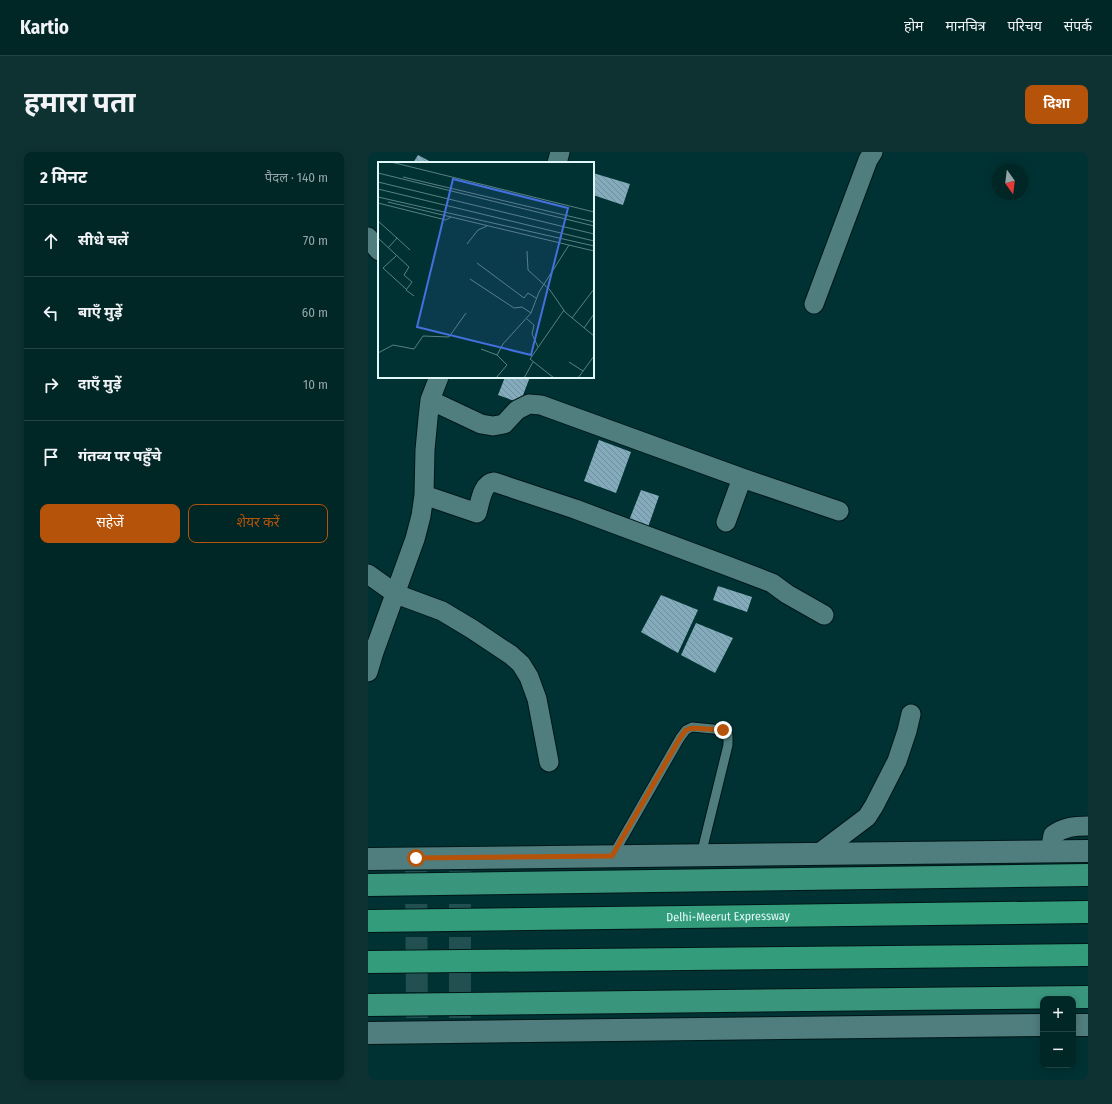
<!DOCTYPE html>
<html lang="hi">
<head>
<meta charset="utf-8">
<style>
  :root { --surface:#002626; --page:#0e3232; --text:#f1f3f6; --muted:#95a5a7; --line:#224343; --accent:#b45309 }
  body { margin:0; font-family:"Fira Sans Condensed","Noto Sans Devanagari",sans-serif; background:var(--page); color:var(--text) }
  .controls { position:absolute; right:12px; bottom:12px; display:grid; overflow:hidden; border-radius:8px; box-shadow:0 2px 10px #0003 }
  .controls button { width:36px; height:36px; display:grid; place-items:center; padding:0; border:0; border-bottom:1px solid var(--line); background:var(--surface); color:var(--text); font:20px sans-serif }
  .compass { position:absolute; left:624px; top:12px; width:36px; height:36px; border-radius:50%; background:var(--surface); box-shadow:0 2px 10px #0003; rotate:166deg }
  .stop { position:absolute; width:12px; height:12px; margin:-9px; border:3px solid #b45309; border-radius:50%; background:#fff }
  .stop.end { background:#b45309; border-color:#fff; box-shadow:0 1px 4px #0008 }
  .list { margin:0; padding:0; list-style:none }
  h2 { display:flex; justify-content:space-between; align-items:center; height:52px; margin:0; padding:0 16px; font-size:17px }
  h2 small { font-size:13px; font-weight:400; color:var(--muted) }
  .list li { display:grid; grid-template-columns:26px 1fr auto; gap:12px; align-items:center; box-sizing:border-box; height:72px; padding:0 16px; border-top:1px solid var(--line) }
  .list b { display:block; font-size:15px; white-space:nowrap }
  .list em { font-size:13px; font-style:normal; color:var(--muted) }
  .actions { display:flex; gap:8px; padding:12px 16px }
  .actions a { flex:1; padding:9px 0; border:1px solid var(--accent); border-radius:8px; text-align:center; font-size:14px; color:var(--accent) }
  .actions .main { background:var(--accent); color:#fff }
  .icon { flex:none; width:22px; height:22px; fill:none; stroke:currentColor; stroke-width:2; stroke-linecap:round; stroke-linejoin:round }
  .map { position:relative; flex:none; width:720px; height:928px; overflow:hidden; border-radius:8px }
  header { display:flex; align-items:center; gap:24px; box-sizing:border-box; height:56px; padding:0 20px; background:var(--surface); border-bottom:1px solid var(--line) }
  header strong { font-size:19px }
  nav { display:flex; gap:22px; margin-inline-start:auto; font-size:14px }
  .intro { display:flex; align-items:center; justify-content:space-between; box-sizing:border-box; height:96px; padding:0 24px }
  h1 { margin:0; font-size:28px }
  .button { padding:10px 18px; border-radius:8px; background:var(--accent); color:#fff; font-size:14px; font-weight:700 }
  main { display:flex; gap:24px; padding:0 24px }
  aside { flex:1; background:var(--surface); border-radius:8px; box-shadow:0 2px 10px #0003 }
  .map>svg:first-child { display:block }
  .building { fill:url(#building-back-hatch) }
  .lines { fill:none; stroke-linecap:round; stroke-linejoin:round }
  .tertiary-tunnel { stroke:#225051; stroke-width:22; stroke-dasharray:22 11; stroke-linecap:butt }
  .service-casing { stroke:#011718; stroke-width:11 }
  .minor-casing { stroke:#011718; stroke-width:21 }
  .tertiary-casing { stroke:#011718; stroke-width:24 }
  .trunk-casing { stroke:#011718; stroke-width:24 }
  .motorway-casing { stroke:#011718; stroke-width:24 }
  .service { stroke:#507d7e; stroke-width:9 }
  .minor { stroke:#507d7e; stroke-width:19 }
  .tertiary { stroke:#507d7e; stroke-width:22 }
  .trunk { stroke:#39967c; stroke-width:22 }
  .motorway { stroke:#339d7b; stroke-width:22 }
  .route { stroke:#b45309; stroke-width:5 }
  .labels { text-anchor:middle; stroke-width:4; stroke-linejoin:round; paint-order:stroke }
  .street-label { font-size:12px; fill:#e0f8f8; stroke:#003233 }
  .inset-road { fill:none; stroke:#5a8182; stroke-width:1 }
  .view { fill:#4470de; fill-opacity:0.15; stroke:#4470de; stroke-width:2 }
  .inset-edge { fill:none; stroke:#e0f8f8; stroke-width:2 }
</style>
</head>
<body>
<header>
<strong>Kartio</strong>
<nav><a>होम</a><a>मानचित्र</a><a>परिचय</a><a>संपर्क</a></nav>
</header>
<div class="intro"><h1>हमारा पता</h1><a class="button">दिशा</a></div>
<main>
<aside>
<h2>2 मिनट<small>पैदल · 140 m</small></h2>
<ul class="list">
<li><svg class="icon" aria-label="ahead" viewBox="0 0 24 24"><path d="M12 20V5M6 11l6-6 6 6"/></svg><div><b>सीधे चलें</b></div><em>70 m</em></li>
<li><svg class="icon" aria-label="left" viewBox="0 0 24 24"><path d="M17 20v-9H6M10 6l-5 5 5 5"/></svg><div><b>बाएँ मुड़ें</b></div><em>60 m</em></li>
<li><svg class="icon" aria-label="right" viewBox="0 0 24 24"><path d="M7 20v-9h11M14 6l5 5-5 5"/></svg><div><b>दाएँ मुड़ें</b></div><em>10 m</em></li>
<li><svg class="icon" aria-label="arrive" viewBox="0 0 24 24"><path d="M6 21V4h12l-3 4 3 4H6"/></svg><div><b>गंतव्य पर पहुँचे</b></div></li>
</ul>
<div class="actions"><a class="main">सहेजें</a><a>शेयर करें</a></div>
</aside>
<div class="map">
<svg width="720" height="928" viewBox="0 0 720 928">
  <defs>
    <pattern id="building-back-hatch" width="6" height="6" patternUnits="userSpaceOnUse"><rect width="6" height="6" fill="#83abbc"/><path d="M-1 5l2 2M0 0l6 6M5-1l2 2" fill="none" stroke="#708e9a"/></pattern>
  </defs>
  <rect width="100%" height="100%" fill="#003233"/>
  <path class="building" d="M50,3L65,11H45Z
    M225,21L262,32L255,53L225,43Z
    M137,225H162L152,251L130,243Z
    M231,288L263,300L248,341L216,329Z
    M273,338L291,344L279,378L260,371Z
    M350,434L384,445L379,460L345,448Z
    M293,443L330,458L310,501L273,480Z
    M328,471L365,486L347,521L313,503Z"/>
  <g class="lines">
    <path class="tertiary-tunnel" d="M48,719L49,866
      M92,719V866"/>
    <defs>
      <path id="service" d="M245,703L312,586L318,578L324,575L355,578L360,583V593L333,703"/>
      <path id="minor" d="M189,11L192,0
        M0,85L11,99
        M446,152L500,8L505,0
        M62,248L113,272L125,274L136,272L149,258L161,252L173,253L374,326L471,359
        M56,343L109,361C112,351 114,331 126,330L207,357L357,413L404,431L419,442L456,463
        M358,370L374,326
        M0,422L28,442L74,459L104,477L143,503L153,512L161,525L169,547L181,610
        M0,520L6,500L47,387L53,364L56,343L57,298L60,266L62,248L71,225
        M682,699L685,683C696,675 706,674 720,674
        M450,702L499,665L506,654L529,609L539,579L543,562"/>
      <path id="tertiary" d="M0,707L720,699
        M705,873H720
        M0,881L675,873"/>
      <path id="trunk" d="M0,733L720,723
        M0,853L720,845"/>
      <g id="motorway">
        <path id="s1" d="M0,769L720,760"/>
        <path d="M0,810L720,803"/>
      </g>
    </defs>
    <use href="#service" class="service-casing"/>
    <use href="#minor" class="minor-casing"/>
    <use href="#tertiary" class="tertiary-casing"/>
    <use href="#trunk" class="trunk-casing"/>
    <use href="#motorway" class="motorway-casing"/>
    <use href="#service" class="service"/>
    <use href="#minor" class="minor"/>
    <use href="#tertiary" class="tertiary"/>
    <use href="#trunk" class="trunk"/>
    <use href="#motorway" class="motorway"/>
  </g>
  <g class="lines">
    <path class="route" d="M48,706L244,704L312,586L318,578L324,576L355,578"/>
  </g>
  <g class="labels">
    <g class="street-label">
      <text dy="4" stroke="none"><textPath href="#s1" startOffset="360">Delhi-Meerut Expressway</textPath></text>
    </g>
  </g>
  <g transform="translate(10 10)">
    <rect width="216" height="216" fill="#003233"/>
    <path class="inset-road" d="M13,0L216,50M0,11L216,64M25,15L216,60M0,20L216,72M0,27L216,79M0,35L216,84M10,40L216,89M0,41L68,58L73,55M0,59L19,76M0,76L31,105L26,113L34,120L28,128L36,134M89,82L100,68L109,64M10,86L19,76L32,88M149,89L150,108L172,128L187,150L216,174M19,93L5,106L28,127M99,101L146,136L150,131L158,136M92,117L136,146L144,145L153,151M194,156L216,127M149,157L156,163L154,172L160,185M206,166L216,152M103,187L119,193L125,182L153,151L161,130L191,83M0,191L15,183L36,187L45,174L71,175L88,151M191,200L205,209M118,216L129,203L119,193M146,216L155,200M176,216L152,197L186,148M200,216L216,194"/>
    <path class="view" d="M75,17L190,46L153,193L39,165Z"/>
    <rect width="216" height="216" class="inset-edge"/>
  </g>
</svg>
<div class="controls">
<button>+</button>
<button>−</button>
</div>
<svg class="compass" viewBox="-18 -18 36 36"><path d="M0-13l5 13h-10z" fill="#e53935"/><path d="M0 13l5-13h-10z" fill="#95a5a7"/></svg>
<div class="stop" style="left:48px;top:706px"></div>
<div class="stop end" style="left:355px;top:578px"></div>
</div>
</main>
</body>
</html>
